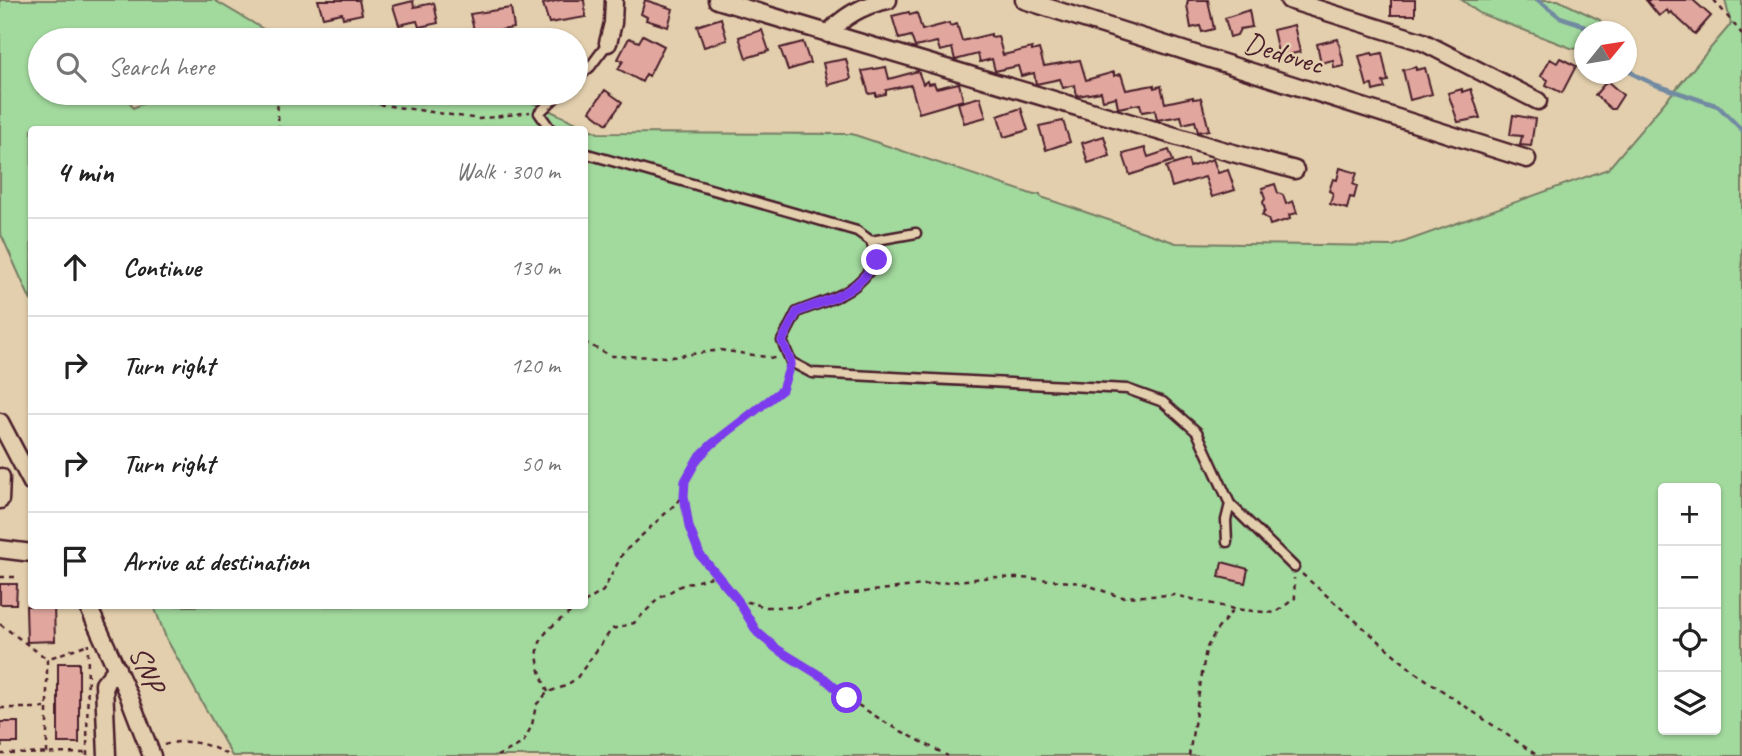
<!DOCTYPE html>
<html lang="en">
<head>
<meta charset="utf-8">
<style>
  :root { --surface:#fff; --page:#f6f6f6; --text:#222; --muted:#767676; --line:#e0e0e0 }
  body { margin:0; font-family:Caveat,sans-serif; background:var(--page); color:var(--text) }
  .controls { position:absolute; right:21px; bottom:21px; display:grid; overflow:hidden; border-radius:7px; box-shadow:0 2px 5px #0004 }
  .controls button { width:63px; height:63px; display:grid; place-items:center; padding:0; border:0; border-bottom:2px solid var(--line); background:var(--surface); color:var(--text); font:35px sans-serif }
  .compass { position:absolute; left:1574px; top:21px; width:63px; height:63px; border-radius:50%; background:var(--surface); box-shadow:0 2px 5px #0004; rotate:60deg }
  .stop { position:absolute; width:21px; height:21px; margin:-16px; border:5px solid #7c3aed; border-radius:50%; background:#fff }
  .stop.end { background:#7c3aed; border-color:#fff; box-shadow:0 2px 7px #0008 }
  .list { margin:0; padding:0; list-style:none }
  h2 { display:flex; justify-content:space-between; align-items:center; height:91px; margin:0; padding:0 28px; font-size:30px }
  h2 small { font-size:23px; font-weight:400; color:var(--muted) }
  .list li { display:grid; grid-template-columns:46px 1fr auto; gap:21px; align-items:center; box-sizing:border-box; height:98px; padding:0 28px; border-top:2px solid var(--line) }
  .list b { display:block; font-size:26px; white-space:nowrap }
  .list em { font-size:23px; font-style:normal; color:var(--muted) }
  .icon { flex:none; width:38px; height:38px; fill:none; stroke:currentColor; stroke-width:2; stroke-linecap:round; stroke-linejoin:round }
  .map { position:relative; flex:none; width:1742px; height:756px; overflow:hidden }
  .search { position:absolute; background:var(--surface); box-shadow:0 2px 5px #0004; left:28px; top:28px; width:560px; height:77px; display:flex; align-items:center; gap:18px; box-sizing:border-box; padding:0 24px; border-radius:38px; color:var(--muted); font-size:26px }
  .panel { position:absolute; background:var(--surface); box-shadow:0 2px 5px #0004; left:28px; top:126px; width:560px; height:483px; border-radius:7px }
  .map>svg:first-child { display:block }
  .green { fill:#a2d99d; stroke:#767c64; stroke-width:2; fill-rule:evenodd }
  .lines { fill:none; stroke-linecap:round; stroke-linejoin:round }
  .stream { stroke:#728aa1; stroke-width:4.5 }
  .building { fill:#e1a79f; stroke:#4a1f2b; stroke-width:2 }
  .service-casing { stroke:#4a1f2b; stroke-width:13 }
  .minor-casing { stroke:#4a1f2b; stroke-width:21 }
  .path { stroke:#4a1f2b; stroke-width:2.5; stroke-dasharray:5 5; stroke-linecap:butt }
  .service { stroke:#e3cfad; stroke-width:8 }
  .minor { stroke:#e3cfad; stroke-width:16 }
  .route { stroke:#7c3aed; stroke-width:9 }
  .labels { text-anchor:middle; stroke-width:5; stroke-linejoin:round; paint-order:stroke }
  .street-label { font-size:30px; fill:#4a1f2b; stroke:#e3cfad }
</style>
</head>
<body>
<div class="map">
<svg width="1742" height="756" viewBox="0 0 1742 756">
  <rect width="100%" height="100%" fill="#e3cfad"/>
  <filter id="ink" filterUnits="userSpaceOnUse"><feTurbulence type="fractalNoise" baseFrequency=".0143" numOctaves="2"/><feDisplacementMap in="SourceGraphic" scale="14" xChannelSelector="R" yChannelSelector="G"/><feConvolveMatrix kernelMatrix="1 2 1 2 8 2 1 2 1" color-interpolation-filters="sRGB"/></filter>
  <g filter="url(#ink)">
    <path class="green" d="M0,0H214L282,40H40V93H125L133,108L149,101L146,93H378L529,101L598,133L852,134L1034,195L1040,194L1041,197L1176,243L1393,246L1608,169L1731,24L1725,0H1742V756H232L166,638L154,606H584V130H32L31,301L0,232ZM1663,488H1716V730H1663Z
      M1462,0H1558L1600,20L1604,31L1584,32V50L1571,48L1479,13Z"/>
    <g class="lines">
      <path class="stream" d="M1538,0L1560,17L1578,23L1592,32
        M1626,68L1635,75L1656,85L1718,106L1742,130"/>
    </g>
    <path class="building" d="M318,0H359L362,14L343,18L342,13L323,17Z
      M560,0H584L586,17L549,23L543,4Z
      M645,0L673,9L668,27L646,20L647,17L641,14Z
      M1188,0H1208L1214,29L1202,32L1200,26L1191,28L1187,5Z
      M1391,0H1415V15H1391Z
      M1646,0H1693L1711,16L1695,34L1671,12L1669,14L1667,10L1659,16Z
      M413,1L414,7L434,3L438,23L419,27L417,21L399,25L393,6Z
      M511,8L514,28L475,34L470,14Z
      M1249,10L1252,27L1240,29L1237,35L1230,37L1225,18Z
      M909,12L910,15L917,13L922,30L949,23L950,26L957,24L962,41L991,34V37L998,36L1003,55L1032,48V51L1039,49L1044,66L1080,60L1086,80L1114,72V76L1121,74L1126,90L1154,85V88L1161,86L1165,103L1193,97V99L1201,98L1209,130L1198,132L1195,121L1183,124L1181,116L1157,120L1155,110L1142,112L1140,104L1118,108L1116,97L1103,100L1101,92L1077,96L1075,85L1063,88L1060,79L1036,84L1034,73L1021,76L1018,66L995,71L992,59L980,62L978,54L955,60L952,48L940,51L937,42L915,47L911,36L899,39L892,16Z
      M721,18L727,40L704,47L697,26Z
      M1294,25L1300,52L1279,57L1273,30Z
      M762,30L769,51L746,58L739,37Z
      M643,35L664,46L649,76L646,74L642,82L618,69L623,61L618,59L629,38L639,42Z
      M1338,39L1344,66L1334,68L1333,60L1321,63L1317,44Z
      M803,42L810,63L788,70L780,48Z
      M1372,53L1373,55L1382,53L1388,81L1383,82L1385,88L1373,91L1372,85L1367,86L1359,56Z
      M1560,58L1576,66L1562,93L1546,85L1548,80L1541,76L1550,59L1557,63Z
      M846,59L851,79L828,85L823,63Z
      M886,67L889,79L918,71L923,84L927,81L928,84L934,83L936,88L959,83L963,100L919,113L911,85L886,90V94L876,96V93L869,94L862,71Z
      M1416,67V70L1425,68L1432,94L1410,100L1403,70Z
      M1607,81L1623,95L1614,109H1611L1595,95Z
      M1462,89V92L1471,89L1480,118L1458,122L1448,93Z
      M605,90L622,102L607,124L590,111Z
      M980,97L986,117L964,123L958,103Z
      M1021,108L1028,130L1004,137L998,116Z
      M1513,115L1535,119L1531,146L1520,145L1522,136L1510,135Z
      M1063,121L1070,142L1046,150L1039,126Z
      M1104,136L1110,156L1088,163L1082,143Z
      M1145,148L1148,157L1169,150L1173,161L1130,175L1123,154Z
      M1213,159L1218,173L1228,170L1235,190L1212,197L1205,177L1172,187L1166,167L1188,160L1190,167Z
      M1340,168L1357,173L1353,184L1357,186L1354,198L1350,197L1347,209L1330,204L1333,193L1329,191L1333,179L1337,180Z
      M1275,184L1278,193L1283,195L1286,204L1293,201L1297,213L1289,215L1290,219L1270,225L1268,219L1262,215L1265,210L1263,202L1265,199L1262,188Z
      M1222,562L1248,569L1245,583L1219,577Z
      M0,584H17L16,604H0Z
      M26,606H54L55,641L27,642Z
      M58,663H79V743H58Z
      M0,722H18V743H0Z"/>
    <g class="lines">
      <defs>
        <path id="service" d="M576,79L590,67L608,43
          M551,130L539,113L560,93
          M584,153L857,231L871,241L877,260C854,296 834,297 797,312L782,341L791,362L812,373L1127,389L1163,402L1197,432L1230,504L1294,567
          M871,241L916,233
          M1227,542L1226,520L1230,504"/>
        <path id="minor" d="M717,0L1222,150L1295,170
          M1024,0L1527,159
          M1289,0L1423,42L1538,101
          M828,34C844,15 864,5 888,0
          M608,43L613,23L614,0
          M0,422L32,483
          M0,500L1,477
          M0,549L32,553
          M88,606L128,694L152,756
          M107,756L104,684L117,668"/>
      </defs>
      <use href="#service" class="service-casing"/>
      <use href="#minor" class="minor-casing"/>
      <path class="path" d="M1714,0L1742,34
        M320,93L343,99L479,119L530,112
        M279,130L277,100L281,93
        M584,342L611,356L672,357L720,350L779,359
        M788,373L782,390L712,444L698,458L686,480L684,496L689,527L700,555L737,599L757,632L777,649L802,662L847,698L888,724L948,756
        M1302,574L1412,670L1538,756
        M0,577H19
        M737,599L766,607H800L846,594L992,577L1039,579L1082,583L1120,597L1175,595L1234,609L1275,613L1295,598L1294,578
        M584,603L603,591L623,553L684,496
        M0,624L47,659
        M548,692C526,644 540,632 580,606
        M0,708H46
        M1,743L2,754
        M164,745C186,738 209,743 229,756
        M0,754L87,753
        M47,754V659L88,644
        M87,756L88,644
        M497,756L523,743L532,725L536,705L548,692L563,687L576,679L612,629L634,623L658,599L680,586L715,576
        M1189,756L1206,649L1216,631L1234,609"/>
      <use href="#service" class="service"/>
      <use href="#minor" class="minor"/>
    </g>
  </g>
  <g class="lines" filter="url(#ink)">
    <path class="route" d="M847,698L824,678L777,649L757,632L737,599L700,555L689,527L684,496L685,481L698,458L712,444L782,390L791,362L782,341L797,312C834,297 854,296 877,260"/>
  </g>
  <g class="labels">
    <g class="street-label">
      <text transform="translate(1284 53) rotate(17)" y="10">Dedovec</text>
      <text transform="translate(147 669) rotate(67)" y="10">SNP</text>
    </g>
  </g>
</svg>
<div class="controls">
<button>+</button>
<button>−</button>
<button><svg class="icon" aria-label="locate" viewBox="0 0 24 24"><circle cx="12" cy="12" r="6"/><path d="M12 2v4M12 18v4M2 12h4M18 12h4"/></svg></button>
<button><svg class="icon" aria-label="layers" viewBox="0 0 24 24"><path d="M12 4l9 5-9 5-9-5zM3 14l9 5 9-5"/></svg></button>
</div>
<svg class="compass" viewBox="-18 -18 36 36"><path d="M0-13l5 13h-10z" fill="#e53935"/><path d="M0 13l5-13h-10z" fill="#767676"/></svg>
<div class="stop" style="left:847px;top:698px"></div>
<div class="stop end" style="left:877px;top:260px"></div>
<div class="search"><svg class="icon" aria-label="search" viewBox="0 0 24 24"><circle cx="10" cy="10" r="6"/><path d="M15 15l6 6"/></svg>Search here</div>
<section class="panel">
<h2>4 min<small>Walk · 300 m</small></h2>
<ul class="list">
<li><svg class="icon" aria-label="ahead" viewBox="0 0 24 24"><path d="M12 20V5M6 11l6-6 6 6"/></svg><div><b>Continue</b></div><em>130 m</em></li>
<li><svg class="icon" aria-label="right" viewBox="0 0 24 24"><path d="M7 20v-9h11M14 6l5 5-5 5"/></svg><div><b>Turn right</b></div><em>120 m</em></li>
<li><svg class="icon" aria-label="right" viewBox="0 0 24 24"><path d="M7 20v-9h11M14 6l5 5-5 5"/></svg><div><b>Turn right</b></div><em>50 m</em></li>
<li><svg class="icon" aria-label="arrive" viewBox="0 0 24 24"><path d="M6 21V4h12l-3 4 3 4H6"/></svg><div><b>Arrive at destination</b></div></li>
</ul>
</section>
</div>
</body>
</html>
